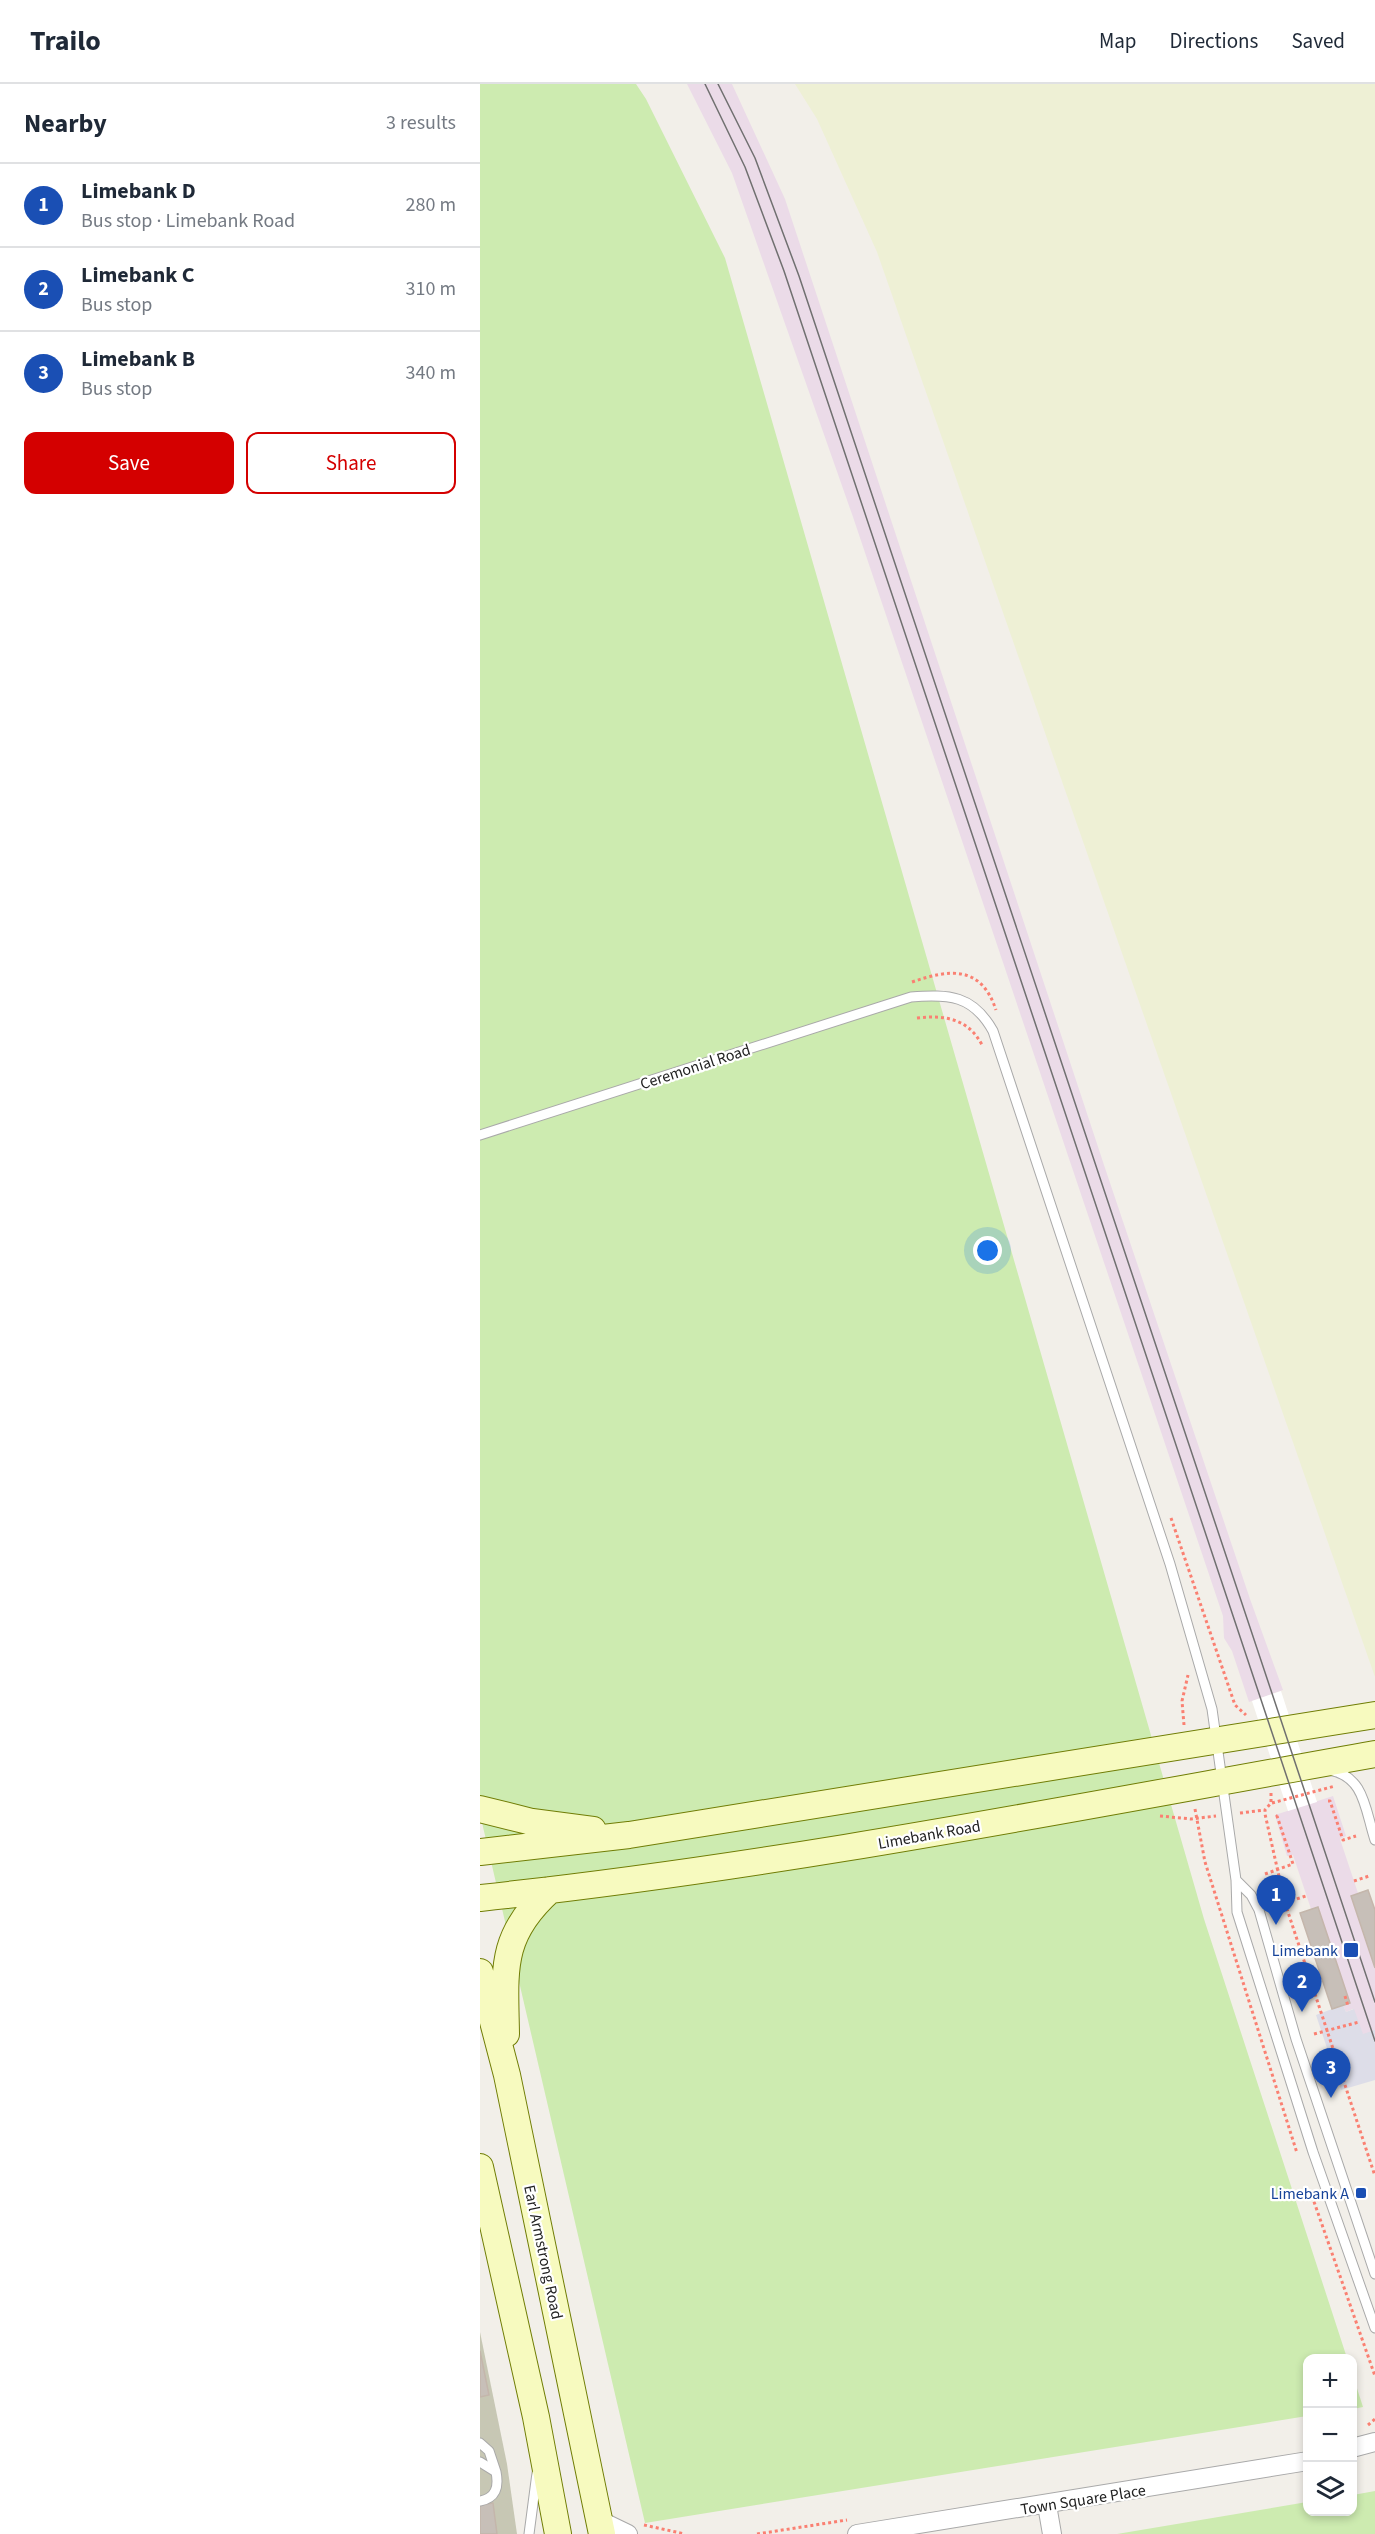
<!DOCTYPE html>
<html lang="en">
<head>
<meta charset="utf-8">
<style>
  :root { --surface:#fff; --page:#f2f2f3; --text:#1f2937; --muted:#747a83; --line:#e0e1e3; --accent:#d40000 }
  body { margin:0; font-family:"Source Sans 3",sans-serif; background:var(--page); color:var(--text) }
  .controls { position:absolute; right:18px; bottom:18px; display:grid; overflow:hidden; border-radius:12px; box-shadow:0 3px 9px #0003 }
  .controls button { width:54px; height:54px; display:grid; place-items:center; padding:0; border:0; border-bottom:2px solid var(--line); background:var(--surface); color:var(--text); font:30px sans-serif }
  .you { position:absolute; left:508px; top:1167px; width:21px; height:21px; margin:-15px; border:4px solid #fff; border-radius:50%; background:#1a73e8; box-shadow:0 0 0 9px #1a73e833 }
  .badge { display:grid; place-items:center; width:39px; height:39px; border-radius:50%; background:var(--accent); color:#fff; font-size:20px; font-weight:700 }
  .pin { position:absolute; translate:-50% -50px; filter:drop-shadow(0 2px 3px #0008) }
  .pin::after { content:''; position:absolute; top:32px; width:21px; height:18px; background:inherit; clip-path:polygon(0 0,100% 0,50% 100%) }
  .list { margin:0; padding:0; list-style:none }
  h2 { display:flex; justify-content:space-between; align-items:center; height:78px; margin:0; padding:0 24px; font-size:26px }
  h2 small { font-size:20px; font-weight:400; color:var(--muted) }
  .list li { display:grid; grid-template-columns:39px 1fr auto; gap:18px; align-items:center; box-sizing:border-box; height:84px; padding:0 24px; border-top:2px solid var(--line) }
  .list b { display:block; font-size:22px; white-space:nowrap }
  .list p { margin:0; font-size:20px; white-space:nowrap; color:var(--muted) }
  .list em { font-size:20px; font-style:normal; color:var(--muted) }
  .actions { display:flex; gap:12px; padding:18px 24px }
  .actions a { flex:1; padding:14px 0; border:2px solid var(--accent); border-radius:12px; text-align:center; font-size:21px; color:var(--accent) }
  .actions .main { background:var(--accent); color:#fff }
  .icon { flex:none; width:33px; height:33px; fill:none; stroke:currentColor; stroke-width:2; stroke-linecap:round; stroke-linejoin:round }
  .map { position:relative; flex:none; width:895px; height:2450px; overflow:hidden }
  header { display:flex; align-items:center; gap:36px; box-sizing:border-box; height:84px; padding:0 30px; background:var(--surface); border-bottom:2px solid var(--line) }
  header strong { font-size:28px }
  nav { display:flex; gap:33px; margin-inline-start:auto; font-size:21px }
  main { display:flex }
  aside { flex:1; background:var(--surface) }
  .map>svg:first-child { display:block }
  .industrial { fill:#ebdbe8 }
  .construction { fill:#c7c7b4 }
  .farmland { fill:#eef0d5 }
  .grass { fill:#cdebb0 }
  .plaza { fill:#dddde8 }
  .pier { fill:#fff }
  .building { fill:#c7bfb8; stroke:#c4b6ab; stroke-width:1.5 }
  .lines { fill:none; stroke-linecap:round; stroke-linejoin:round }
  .lane-casing { stroke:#a9a9a9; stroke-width:11 }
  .street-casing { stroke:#a9a9a9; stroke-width:20 }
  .secondary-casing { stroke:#707d05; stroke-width:28 }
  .path { stroke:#fa8072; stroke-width:3; stroke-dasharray:3 3; stroke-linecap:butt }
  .lane { stroke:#fff; stroke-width:9 }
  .street { stroke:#fff; stroke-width:18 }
  .secondary { stroke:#f7fabf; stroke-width:26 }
  .tram { stroke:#707070; stroke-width:1.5 }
  .transit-dot { fill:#1a4fb4; stroke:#fff; stroke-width:2 }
  .labels { text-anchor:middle; stroke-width:4.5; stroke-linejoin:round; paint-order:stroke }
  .street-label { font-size:16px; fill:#222; stroke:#fff }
  .transit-label { font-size:16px; fill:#164399; stroke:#fff; text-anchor:end }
</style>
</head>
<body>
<header>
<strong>Trailo</strong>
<nav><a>Map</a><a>Directions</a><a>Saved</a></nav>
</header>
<main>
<aside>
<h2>Nearby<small>3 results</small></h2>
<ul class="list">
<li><span class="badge" style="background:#1a4fb4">1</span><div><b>Limebank D</b><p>Bus stop · Limebank Road</p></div><em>280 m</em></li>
<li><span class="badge" style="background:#1a4fb4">2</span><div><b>Limebank C</b><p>Bus stop</p></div><em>310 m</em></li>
<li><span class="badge" style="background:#1a4fb4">3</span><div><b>Limebank B</b><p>Bus stop</p></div><em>340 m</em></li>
</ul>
<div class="actions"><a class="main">Save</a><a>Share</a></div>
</aside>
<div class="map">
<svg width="895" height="2450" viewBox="0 0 895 2450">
  <rect width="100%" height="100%" fill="#f2efe9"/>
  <path class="industrial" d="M207,0H252L305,115L625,1084L770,1515L803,1606L772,1617L769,1618L752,1567L744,1554L743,1532L373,433L252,89Z
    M853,1712L866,1752L860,1755L878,1809L888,1806L895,1826V1985L873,1925L866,1928L863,1921L813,1771L807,1772L795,1731Z"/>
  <path class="construction" d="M0,2248L27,2380L37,2450H0Z"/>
  <path class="farmland" d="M315,0H895V1593L397,168L337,35Z"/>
  <path class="grass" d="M0,0H156L166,15L245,174L724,1835L867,2274H828L827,2332L165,2439L0,1730Z
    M872,2292H873L883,2323L873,2325Z
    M895,2407V2450H637L827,2418L828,2428H872L873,2411Z"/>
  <path class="plaza" d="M863,1921L866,1928L874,1925L883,1950L895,1946V1996L861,2006L836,1931Z"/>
  <path class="pier" d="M801,1607L837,1718L808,1727L772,1617Z"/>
  <path class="building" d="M888,1806L895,1826V1884L871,1812Z
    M838,1823L870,1919L852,1925L820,1829Z
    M0,2267L9,2311L0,2313Z
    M13,2419L17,2450H0V2421Z"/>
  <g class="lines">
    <defs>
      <path id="lane" d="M0,1051L431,913C469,910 493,911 513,947L690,1480L732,1625L756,1796L757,1828L833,2068L895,2244
        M849,1686C885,1692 885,1726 895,1756
        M756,1796L771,1811L779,1826L816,1955L895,2190
        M0,2359L9,2367L16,2388
        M0,2378L16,2388C19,2403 16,2414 0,2417
        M49,2450L57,2389"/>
      <path id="street" d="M872,2364L895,2358
        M567,2421L572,2450
        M119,2436L148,2450
        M377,2450L828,2377"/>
      <path id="secondary" d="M0,1725L52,1738L113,1746
        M0,1768L149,1751L895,1631
        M0,1814C301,1782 597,1723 895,1670
        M0,1888L27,1991L122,2450
        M26,1950C25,1886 19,1852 70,1806
        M0,2083L56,2333L78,2450"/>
    </defs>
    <use href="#lane" class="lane-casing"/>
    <use href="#street" class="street-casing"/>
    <use href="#secondary" class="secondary-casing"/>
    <path class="path" d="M432,898C470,885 501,881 516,926
      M437,934C464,931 488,934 502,961
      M691,1434L755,1621L766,1631
      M704,1641L702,1617L708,1591
      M791,1709V1719L785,1726V1730L805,1819L895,2092
      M848,1717H850L863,1756L876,1752
      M792,1719L855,1702
      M715,1725L725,1778L817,2069
      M760,1729L785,1726
      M680,1732L711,1735L736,1732
      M785,1790L813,1780L797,1732L800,1731
      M874,1797L889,1792
      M794,1822L826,1812
      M865,1912L868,1922
      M834,1950L879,1938
      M832,2112L895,2292
      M888,2341L895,2335
      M164,2441L205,2450
      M277,2450L367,2436"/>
    <use href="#lane" class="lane"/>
    <use href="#street" class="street"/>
    <use href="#secondary" class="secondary"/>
    <path class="tram" d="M225,0L265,83L304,187L895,1957
      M238,0L275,74L319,192L895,1918"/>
  </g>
  <g class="transit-dot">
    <rect x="863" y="1858" width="16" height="16" rx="3"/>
    <rect x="875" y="2103" width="12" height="12" rx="3"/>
  </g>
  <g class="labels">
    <g class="street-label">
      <text transform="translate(215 982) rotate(-18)" y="6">Ceremonial Road</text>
      <text transform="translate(449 1750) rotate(-10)" y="6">Limebank Road</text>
      <text transform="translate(64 2168) rotate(78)" y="6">Earl Armstrong Road</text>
      <text transform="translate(603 2415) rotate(-9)" y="6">Town Square Place</text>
    </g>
    <g class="transit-label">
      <text x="858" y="1872">Limebank</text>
      <text x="869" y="2115">Limebank A</text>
    </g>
  </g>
</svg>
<div class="controls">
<button>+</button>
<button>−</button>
<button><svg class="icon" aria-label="layers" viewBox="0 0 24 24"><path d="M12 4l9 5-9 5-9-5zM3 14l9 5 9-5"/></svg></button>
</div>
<div class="you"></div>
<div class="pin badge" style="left:796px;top:1841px;background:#1a4fb4">1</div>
<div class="pin badge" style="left:822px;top:1928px;background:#1a4fb4">2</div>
<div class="pin badge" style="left:851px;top:2014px;background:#1a4fb4">3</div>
</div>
</main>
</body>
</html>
